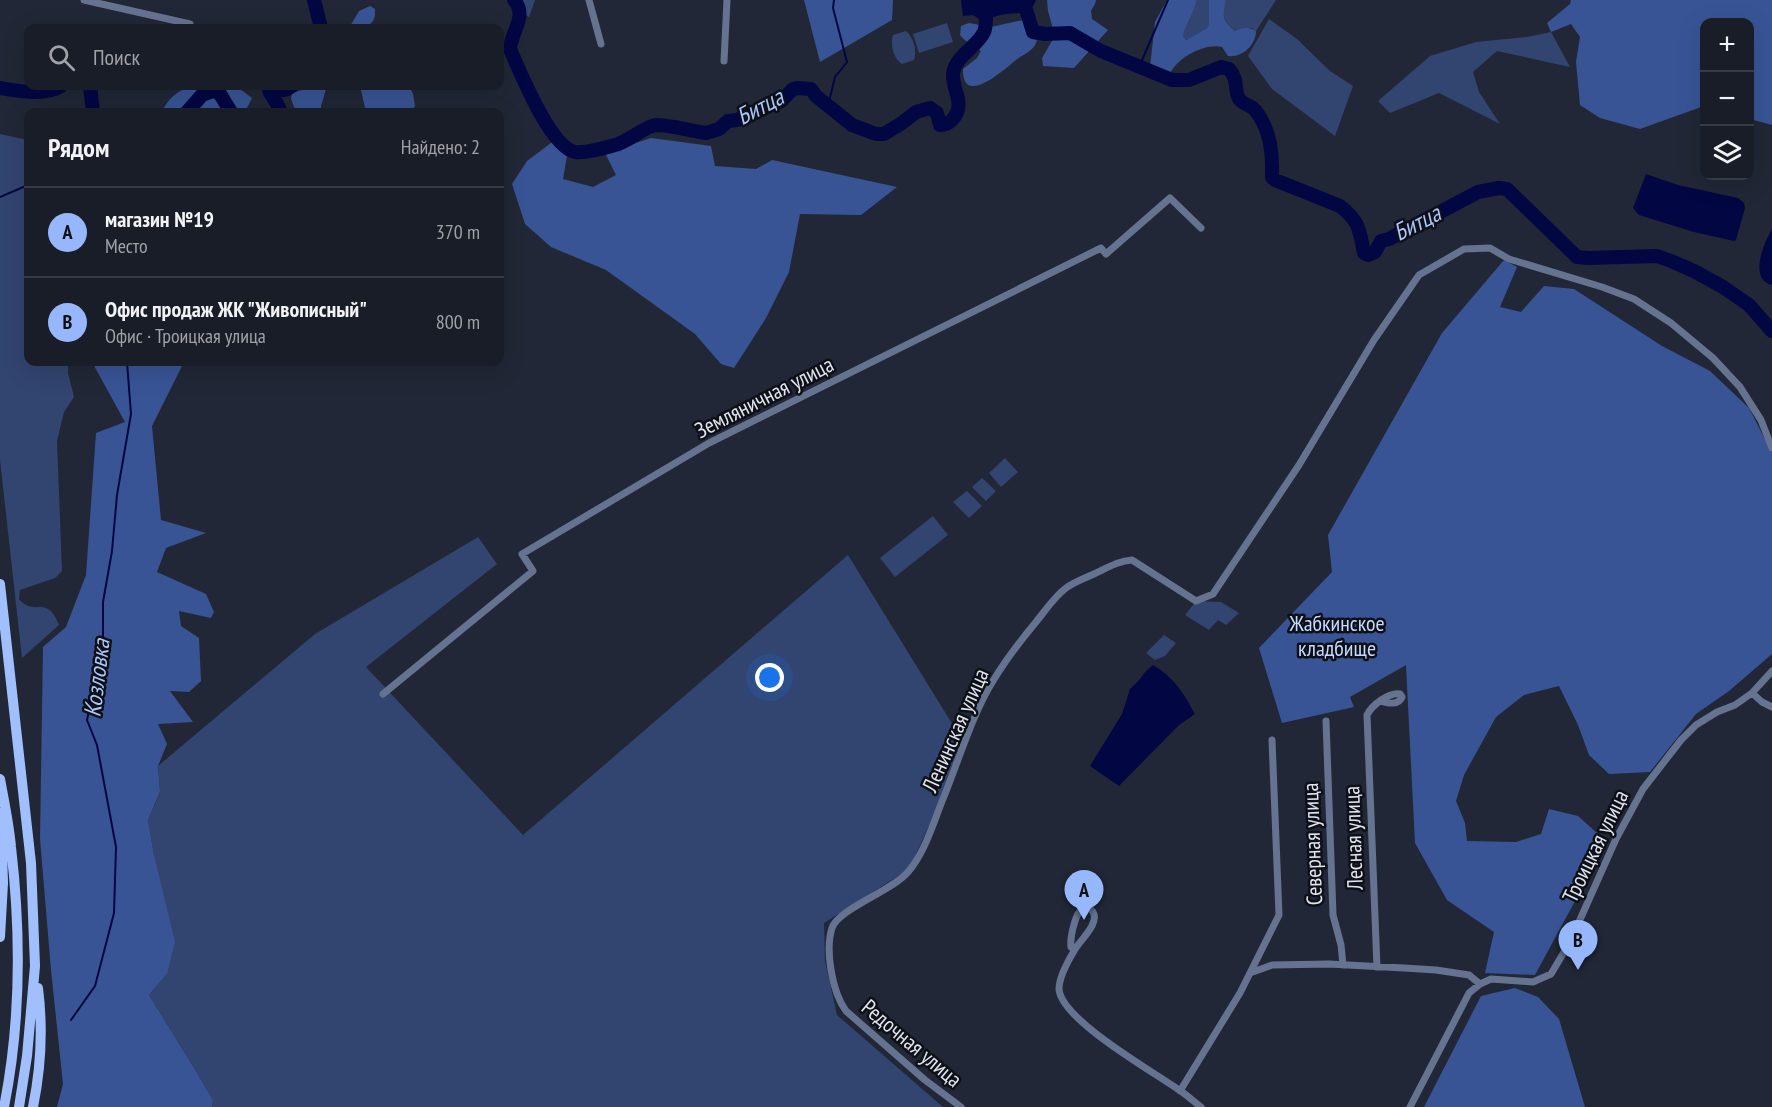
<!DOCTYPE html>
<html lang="ru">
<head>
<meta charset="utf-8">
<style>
  :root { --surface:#191d28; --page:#222630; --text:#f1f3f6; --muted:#9fa2a8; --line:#373b45; --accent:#96b6fd }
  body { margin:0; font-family:"PT Sans Narrow",sans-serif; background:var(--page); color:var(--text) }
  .controls { position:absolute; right:18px; top:18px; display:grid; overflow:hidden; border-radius:12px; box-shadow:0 6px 24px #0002 }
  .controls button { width:54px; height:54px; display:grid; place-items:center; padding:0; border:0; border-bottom:2px solid var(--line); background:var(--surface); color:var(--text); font:30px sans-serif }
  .you { position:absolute; left:770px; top:678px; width:21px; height:21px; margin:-15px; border:4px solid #fff; border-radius:50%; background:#1a73e8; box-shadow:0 0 0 9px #1a73e833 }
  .badge { display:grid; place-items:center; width:39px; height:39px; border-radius:50%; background:var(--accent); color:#111; font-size:20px; font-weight:700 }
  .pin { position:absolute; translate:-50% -50px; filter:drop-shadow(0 2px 3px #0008) }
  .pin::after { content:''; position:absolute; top:32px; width:21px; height:18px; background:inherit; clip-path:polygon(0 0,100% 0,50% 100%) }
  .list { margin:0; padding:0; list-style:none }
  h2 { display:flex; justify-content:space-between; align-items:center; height:78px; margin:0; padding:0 24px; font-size:26px }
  h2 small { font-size:20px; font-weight:400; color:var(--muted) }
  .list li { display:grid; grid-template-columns:39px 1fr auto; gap:18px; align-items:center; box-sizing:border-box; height:90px; padding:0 24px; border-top:2px solid var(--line) }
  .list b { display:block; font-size:22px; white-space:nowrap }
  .list p { margin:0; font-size:20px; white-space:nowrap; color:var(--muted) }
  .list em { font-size:20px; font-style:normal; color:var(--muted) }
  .icon { flex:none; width:33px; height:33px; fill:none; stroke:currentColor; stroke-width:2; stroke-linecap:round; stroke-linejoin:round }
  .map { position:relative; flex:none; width:1772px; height:1107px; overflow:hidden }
  .search { position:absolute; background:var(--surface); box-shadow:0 6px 24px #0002; left:24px; top:24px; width:480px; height:66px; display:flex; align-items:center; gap:15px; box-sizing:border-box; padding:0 21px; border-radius:12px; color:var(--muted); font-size:22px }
  .panel { position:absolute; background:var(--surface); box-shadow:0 6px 24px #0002; left:24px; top:108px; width:480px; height:258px; border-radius:12px }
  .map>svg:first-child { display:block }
  .green { fill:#324470 }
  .forest { fill:#395495 }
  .water { fill:#020744 }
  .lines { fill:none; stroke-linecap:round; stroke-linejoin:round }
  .stream { stroke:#020744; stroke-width:2 }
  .river { stroke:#020744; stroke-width:14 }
  .street { stroke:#657391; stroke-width:7 }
  .primary { stroke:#a1befd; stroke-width:10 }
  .labels { text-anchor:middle; stroke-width:5; stroke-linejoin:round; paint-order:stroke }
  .street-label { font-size:22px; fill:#e0e4ee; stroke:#0d1017 }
  .park-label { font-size:22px; fill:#c7d9ff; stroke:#0d1017 }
  .water-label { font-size:24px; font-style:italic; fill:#aac4fc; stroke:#0d1017 }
</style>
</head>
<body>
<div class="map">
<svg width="1772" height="1107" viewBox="0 0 1772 1107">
  <rect width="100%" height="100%" fill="#212736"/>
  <path class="green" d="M522,0H535L529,17L524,14V8Z
    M1197,0H1209L1210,23L1207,28L1186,40L1182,36C1185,23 1194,14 1197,0Z
    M1226,0H1276L1256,31L1251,28L1235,31C1222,19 1222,16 1226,0Z
    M1269,19L1297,39L1330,71L1353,86L1335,136L1272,89L1248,56Z
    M947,23L953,42L919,53L913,34Z
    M906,31C914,38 917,51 914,60L902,64C893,58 890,44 893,35Z
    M1551,32L1570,67L1497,51L1473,72L1479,92L1500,124L1439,93L1390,113L1378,101L1430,56L1476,42L1527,37Z
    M0,134L28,140V362H68V373L74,397L64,412L57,441L62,571L55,578L20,590L19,599C35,618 46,593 59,625L22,658L0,460Z
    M1005,458L1018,472L1001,487L989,473Z
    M982,478L996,491L986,501L972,487Z
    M967,491L982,506L969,518L953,502Z
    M933,516L948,535L895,577L880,558Z
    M478,537L497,564L366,667L523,835L848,555L956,730V768L909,869L824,923L825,961L837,1015L943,1107H212L213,1100L199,1076L149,995L167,974L154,855L148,820L160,793L158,766L315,634Z
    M1196,601L1221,602L1239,613L1226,625L1218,620L1209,630L1185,615Z
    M1164,635L1176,643L1165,656L1155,660L1146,653Z"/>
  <path class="forest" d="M804,0H893L892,20L820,62Z
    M1047,0H1096L1095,4L1091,11L1092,19L1108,30L1074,68L1043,66L1042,58L1055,36L1048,11Z
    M1167,0H1197C1194,14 1185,24 1183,36L1186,40L1207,28L1209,24V0H1226C1223,16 1221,19 1235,31C1243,28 1248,26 1256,31C1256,45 1242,58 1228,56L1222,47C1204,43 1176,58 1169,76L1150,67L1155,22Z
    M1571,0H1772V125L1750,119V22H1704V106L1640,129L1600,118L1580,105L1576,62L1580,37L1571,24L1551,32L1547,23L1570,4Z
    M370,6L375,9V16L373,21L367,28H349L359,11Z
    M1023,20C1034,23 1041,34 1035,45C1031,52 1022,55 1016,60C1005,69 962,108 963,69L977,58L981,51C974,44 966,43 960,35L961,26L969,23L991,27Z
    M190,86H236L252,98L247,108L250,112H162C169,97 176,93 190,86Z
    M316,86H323L326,89L321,106V112H296L291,99L292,93Z
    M360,86H409L413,94L415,106L411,112H366Z
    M651,138L711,146L715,166L756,169L772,160L897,187L861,215L800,214L789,272L766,318L734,368L721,364L695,334L606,270L551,247L525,224L512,184L527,161L555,140L568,150L563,179L593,187L616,175L605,153Z
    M1504,260L1517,267L1500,307L1521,312L1544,286L1574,289L1662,346L1710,371L1749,408L1772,453V654L1729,691L1696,714L1650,772L1609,774L1589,755L1578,725L1559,686L1524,695L1496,717L1464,775L1456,801L1465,823L1467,841L1516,842L1541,834L1549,809L1578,816L1607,842L1535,975L1485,973L1494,932L1447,900L1415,843L1406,665L1350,697L1354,707L1282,723L1259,648L1332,572L1328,535L1442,333Z
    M92,362H184L152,426L161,520L206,533L166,548L157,572L206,594L214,612L211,618L179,611L181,626L199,638L201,681L189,692L170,691L193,722L158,724L167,744L158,766L160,792L148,820L154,855L175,942L167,974L149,995L199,1076L213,1100L212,1107H57L63,1084L51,970L40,839L43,647L66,627L86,575L96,433L125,422Z
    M1515,988L1538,997L1559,1019L1585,1107H1424L1481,996Z"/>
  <path class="water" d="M961,0H1036C1030,18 1015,11 1001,15C994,16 989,20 982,21L973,15L963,16Z
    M1646,174L1678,185L1738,198L1744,203L1745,208L1736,240L1734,241L1694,232L1639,215L1633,208Z
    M1772,229V285C1748,279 1764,243 1772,229Z
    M1153,665C1174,677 1184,694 1195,714L1179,725L1119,786L1090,766L1122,714L1130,689L1140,679L1145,672Z"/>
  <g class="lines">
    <path class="stream" d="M1139,67L1168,0
      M828,106L835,77L847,62L833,8L834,0
      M0,197L28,185
      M71,1020L95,986L114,913L116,847L97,745L87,720L103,647V602L112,551L117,495L131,414L127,362"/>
    <path class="river" d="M314,0L321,28
      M514,0C528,16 511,32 510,49C520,72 550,147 575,152C586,153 605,148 615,145C628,142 645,126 656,125C672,125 690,131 706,133L719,129L728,121L737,120L781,101L793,89L797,88L811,89L816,96L852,125L876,134H884L902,123L916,112L930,108L937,113L940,125C946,125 949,123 953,119C966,104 952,90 953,74C955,56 977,47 984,32C987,26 985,16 987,9L1008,0
      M1023,0L1033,32L1045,34L1070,33L1101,51L1172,80H1189L1221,67L1229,69C1240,81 1233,92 1240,100C1244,105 1251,105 1255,110C1270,128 1273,154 1272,177L1275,180L1340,206C1360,222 1359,229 1364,253L1368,255L1375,252L1381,241L1389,239L1478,192L1499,188L1507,189L1577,257L1588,258L1657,256L1671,261L1694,271L1723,287L1749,305L1772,331
      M90,86L93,112
      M0,88C18,91 45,96 61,86
      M187,112L202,95L216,90L220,94L231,112
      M280,112C280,105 272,98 269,90L274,88C282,91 285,91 292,86"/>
    <path class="street" d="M84,0L190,24
      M589,0L601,44
      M724,61L727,0
      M1752,693L1762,702L1772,707
      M383,694L533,571L522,554L709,443L1101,248L1106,254L1170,198L1201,228
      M1326,721L1333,915L1341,945L1343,965
      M1074,949L1071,947C1070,939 1075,908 1086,907C1089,907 1091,909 1093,912C1100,924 1079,941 1074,951C1068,961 1059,977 1059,989C1061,1020 1154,1072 1179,1090C1187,1095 1193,1101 1201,1107
      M1377,967L1367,715C1372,705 1389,692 1400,694L1402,697C1398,706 1388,703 1380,701
      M1250,973L1272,965L1329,964L1404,968L1436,970L1469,975L1480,984
      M1180,1091L1240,993L1279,915L1272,740
      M961,1107L925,1080L846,1011C832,992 825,950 832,928C838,909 892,891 908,872C926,851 934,820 945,794C959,759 973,713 993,681C1005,661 1021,640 1036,622C1045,611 1054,597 1066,588C1074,582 1085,578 1094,574C1107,568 1118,561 1132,560L1196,601L1213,594L1299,465L1374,340L1419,275L1464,249L1490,248L1509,259L1602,287L1634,299L1671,323L1713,358L1740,387L1761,420L1772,448
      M1410,1107L1469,993L1480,984L1491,979L1533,982L1551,974L1570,942L1616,839L1643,789L1681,740L1696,725L1717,712L1735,705L1752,693L1772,671"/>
    <path class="primary" d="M0,584L31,863L35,966L27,1056L19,1107
      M0,779C4,801 9,824 11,847C21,933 21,1022 4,1107
      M0,937L3,883L1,813
      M33,1107C41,1068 43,1028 38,988"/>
  </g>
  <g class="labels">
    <g class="street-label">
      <text transform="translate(764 397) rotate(-27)" y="8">Земляничная улица</text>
      <text transform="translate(955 730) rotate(-66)" y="8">Ленинская улица</text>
      <text transform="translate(1353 838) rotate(-92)" y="8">Лесная улица</text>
      <text transform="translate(1312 844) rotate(-92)" y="8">Северная улица</text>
      <text transform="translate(1595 846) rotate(-64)" y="8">Троицкая улица</text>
      <text transform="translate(912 1043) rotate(40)" y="8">Редочная улица</text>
    </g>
    <g class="park-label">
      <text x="1337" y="631">Жабкинское<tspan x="1337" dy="25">кладбище</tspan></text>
    </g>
    <g class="water-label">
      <text transform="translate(760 107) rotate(-28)" y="8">Битца</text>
      <text transform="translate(1417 223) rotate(-27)" y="8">Битца</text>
      <text transform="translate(97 678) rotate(-83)" y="8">Козловка</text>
    </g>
  </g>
</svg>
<div class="controls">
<button>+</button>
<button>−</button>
<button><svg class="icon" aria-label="layers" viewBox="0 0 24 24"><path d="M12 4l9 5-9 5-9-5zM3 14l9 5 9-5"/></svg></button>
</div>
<div class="you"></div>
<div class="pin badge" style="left:1084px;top:920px">A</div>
<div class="pin badge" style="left:1578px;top:970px">B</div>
<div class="search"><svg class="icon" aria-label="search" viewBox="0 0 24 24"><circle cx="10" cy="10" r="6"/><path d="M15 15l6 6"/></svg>Поиск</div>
<section class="panel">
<h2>Рядом<small>Найдено: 2</small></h2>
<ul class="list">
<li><span class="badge">A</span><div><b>магазин №19</b><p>Место</p></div><em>370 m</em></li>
<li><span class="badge">B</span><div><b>Офис продаж ЖК &quot;Живописный&quot;</b><p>Офис · Троицкая улица</p></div><em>800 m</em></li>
</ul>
</section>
</div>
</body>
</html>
